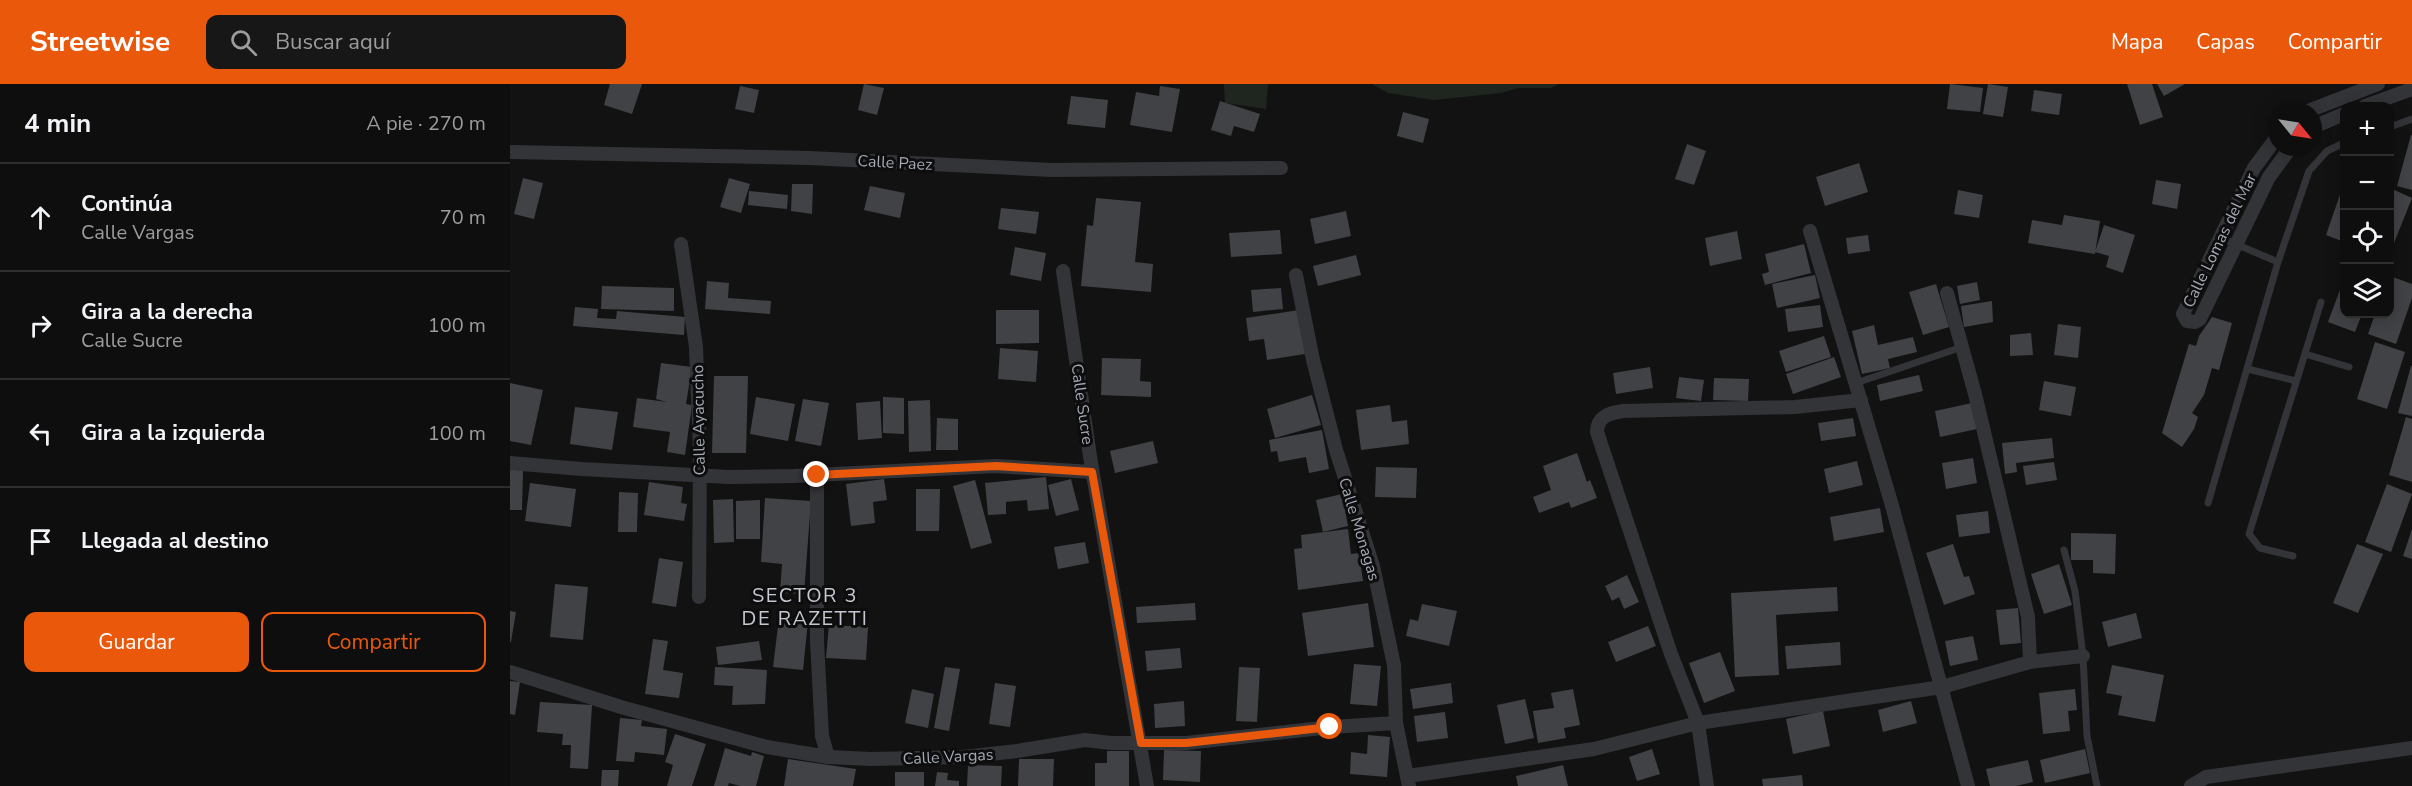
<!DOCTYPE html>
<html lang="es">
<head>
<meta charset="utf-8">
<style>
  :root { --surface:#0e0e0e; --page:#171717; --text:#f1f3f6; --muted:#9b9c9e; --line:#2e2e2e; --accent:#ea580c }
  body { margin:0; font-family:"Nunito Sans",sans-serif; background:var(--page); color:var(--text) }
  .controls { position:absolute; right:18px; top:18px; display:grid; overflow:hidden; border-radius:12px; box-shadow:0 3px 15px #0003 }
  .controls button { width:54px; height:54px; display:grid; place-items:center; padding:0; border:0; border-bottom:2px solid var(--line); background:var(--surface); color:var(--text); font:30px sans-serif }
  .compass { position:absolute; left:1758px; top:18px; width:54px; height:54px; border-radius:50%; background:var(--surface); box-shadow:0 3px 15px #0003; rotate:120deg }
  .stop { position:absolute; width:18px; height:18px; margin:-14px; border:4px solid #ea580c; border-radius:50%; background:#fff }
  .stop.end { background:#ea580c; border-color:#fff; box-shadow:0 2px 6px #0008 }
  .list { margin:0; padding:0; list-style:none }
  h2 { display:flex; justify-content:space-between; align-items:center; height:78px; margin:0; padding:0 24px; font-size:26px }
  h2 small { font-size:20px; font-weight:400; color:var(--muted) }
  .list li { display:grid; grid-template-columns:39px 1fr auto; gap:18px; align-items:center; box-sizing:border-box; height:108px; padding:0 24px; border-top:2px solid var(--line) }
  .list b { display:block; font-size:22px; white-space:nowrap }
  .list p { margin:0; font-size:20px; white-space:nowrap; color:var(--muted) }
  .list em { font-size:20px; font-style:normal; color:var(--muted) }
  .actions { display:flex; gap:12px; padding:18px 24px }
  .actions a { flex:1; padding:14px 0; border:2px solid var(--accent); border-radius:12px; text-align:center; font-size:21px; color:var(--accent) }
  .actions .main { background:var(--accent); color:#fff }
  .icon { flex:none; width:33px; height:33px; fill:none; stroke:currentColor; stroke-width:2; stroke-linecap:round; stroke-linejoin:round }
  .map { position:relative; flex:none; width:1902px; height:702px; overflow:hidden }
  header { display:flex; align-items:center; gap:36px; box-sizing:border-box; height:84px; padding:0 30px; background:var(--accent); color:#fff }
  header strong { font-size:28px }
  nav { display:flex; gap:33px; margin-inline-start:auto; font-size:21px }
  .search { width:420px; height:54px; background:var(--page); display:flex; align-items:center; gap:15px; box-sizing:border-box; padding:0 21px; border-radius:12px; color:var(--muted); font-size:22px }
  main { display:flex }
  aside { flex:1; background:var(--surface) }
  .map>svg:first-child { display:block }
  .green { fill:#1e261f }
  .building { fill:#414246 }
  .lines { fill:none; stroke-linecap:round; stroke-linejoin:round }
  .lane { stroke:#333438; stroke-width:7 }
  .street { stroke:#333438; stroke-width:14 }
  .route { stroke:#ea580c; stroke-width:8 }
  .labels { text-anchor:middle; stroke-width:6; stroke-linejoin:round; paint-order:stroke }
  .street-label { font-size:16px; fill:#a4a9b4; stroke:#0d0d0e }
  .quarter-label { font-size:20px; letter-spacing:1.5px; fill:#c5c8d0; stroke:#0d0d0e }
</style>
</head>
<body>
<header>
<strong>Streetwise</strong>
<div class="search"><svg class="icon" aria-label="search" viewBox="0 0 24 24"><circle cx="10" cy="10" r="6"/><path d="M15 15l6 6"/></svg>Buscar aquí</div>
<nav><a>Mapa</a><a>Capas</a><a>Compartir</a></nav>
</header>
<main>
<aside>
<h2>4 min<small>A pie · 270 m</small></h2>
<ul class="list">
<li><svg class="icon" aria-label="ahead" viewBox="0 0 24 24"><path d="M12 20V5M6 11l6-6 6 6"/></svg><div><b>Continúa</b><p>Calle Vargas</p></div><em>70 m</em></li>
<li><svg class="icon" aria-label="right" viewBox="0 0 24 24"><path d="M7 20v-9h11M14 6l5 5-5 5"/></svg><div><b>Gira a la derecha</b><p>Calle Sucre</p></div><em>100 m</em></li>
<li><svg class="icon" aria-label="left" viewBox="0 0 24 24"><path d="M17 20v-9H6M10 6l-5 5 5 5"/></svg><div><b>Gira a la izquierda</b></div><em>100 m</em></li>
<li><svg class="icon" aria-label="arrive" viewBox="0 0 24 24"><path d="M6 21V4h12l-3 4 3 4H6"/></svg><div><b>Llegada al destino</b></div></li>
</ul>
<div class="actions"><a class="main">Guardar</a><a>Compartir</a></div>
</aside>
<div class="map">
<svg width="1902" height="702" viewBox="0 0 1902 702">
  <rect width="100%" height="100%" fill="#121213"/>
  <path class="green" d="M714,0H758L756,25L715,19Z
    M862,0H1049L1041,4H1008L991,9L924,16L878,9Z"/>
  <path class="building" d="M100,0H132L122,30L94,21Z
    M354,0L374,4L367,31L348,26Z
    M1440,0L1473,4L1470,28L1437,25Z
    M1478,0L1498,3L1493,33L1473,30Z
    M1617,0H1642L1653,33L1630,41Z
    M1647,0H1675L1654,12Z
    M230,2L249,6L244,29L225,25Z
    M650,2L670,5L662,48L620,41L626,8L649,12Z
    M1524,6L1552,10L1549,31L1521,27Z
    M561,12L598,16L595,44L557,40Z
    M710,17L750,30L744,48L724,42L721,52L701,46Z
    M893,28L919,35L913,59L887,52Z
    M1901,51H1902V106L1887,102Z
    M1177,60L1196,67L1184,101L1165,95Z
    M1349,79L1358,108L1315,122L1306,93Z
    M13,94L33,99L24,135L4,130Z
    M219,94L240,100L231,129L210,123Z
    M1646,96L1671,100L1667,125L1642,120Z
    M1834,99V158L1816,151Z
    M282,100H303L302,130L281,127Z
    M360,102L395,109L390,134L354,126Z
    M1880,104L1902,114L1880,169Z
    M1448,106L1473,111L1469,134L1444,130Z
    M239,107L278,111L277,125L238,121Z
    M586,114L631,118L625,178L643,180L641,208L571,202L577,141L583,142Z
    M491,124L529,128L526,150L488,145Z
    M836,127L841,152L805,160L800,135Z
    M1554,131L1590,137L1585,170L1518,159L1522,136L1552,141Z
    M1594,141L1625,151L1613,189L1596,183L1599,172L1585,168Z
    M770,146L772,170L721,173L719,149Z
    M1227,147L1232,175L1200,182L1195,154Z
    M1358,151L1360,167L1338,170L1336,154Z
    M1294,160L1301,189L1255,201L1252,190L1259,188L1255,170Z
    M505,163L536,169L531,197L500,191Z
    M846,171L851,191L808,202L803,182Z
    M1305,191L1310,214L1267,224L1262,200Z
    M1880,192L1902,200V214L1886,260L1858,250L1865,230H1880Z
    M1834,195V230H1852L1845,248L1818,238Z
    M197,197L219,199L218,214L261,217L260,230L195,225Z
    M1467,198L1470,216L1450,220L1447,202Z
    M1426,200L1439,243L1413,251L1399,208Z
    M92,202L164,204V227L91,225Z
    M771,204L773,225L743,228L741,206Z
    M1482,217L1483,238L1454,243L1451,222Z
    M1310,221L1313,243L1278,248L1275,225Z
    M65,223L88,225L87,234L106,235L107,227L175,233L174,251L63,242Z
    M486,226H529V259L486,260Z
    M789,226L795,270L757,276L754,255L739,257L736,234Z
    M1702,233L1722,239L1709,286L1702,284L1694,311L1682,329L1688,333L1684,345L1672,363L1652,349L1679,260L1686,262L1689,252Z
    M1548,240L1571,243L1568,274L1544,271Z
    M1364,241L1368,261L1403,253L1407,268L1378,275L1380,284L1352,290L1342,247Z
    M1521,249L1523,271L1500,272V251Z
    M1314,252L1321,273L1276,288L1269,267Z
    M1865,258L1895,268L1877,325L1847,315Z
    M490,264L528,267L526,298L488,295Z
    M1324,273L1331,293L1283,310L1276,290Z
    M592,274L631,275L630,297L641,298V313L591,311Z
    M151,279L182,283L176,320L182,321L175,371L157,368L160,348L123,343L127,314L157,318L146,315Z
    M1901,282H1902V332L1888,329Z
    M1140,283L1143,304L1106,310L1103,289Z
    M1409,291L1413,307L1370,317L1367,301Z
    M204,292H238L236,369H202Z
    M1169,293L1194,296L1191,317L1166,314Z
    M1204,294L1239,295L1238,317L1203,316Z
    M1534,297L1566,303L1561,332L1529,326Z
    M0,299L33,306L21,361L0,357Z
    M802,311L811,341L765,354L757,325Z
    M246,313L285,320L278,357L240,350Z
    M373,313L394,314V350L373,349Z
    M293,315L319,319L311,362L285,357Z
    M420,316L421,367L399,368L398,317Z
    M370,317L372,354L348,356L346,319Z
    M1462,319L1467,345L1430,353L1425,327Z
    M880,321L882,338L897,336L899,360L851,366L846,326Z
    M65,323L108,328L102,366L60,360Z
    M1896,333L1902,335V398L1879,391Z
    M427,334L448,335V366H426Z
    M1343,334L1346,352L1311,357L1308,339Z
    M812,346L819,385L799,389L796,373L769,378L767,367L761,368L759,356Z
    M1542,354L1544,374L1506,379L1507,388L1495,390L1492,359Z
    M643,357L648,379L605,389L600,367Z
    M1067,369L1077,398L1080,396L1087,414L1061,424L1059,418L1029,429L1023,413L1041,406L1033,382Z
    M1463,374L1467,399L1436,405L1432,379Z
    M1347,377L1353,401L1319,409L1314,385Z
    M1544,378L1547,396L1516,401L1513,382Z
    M866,383L907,384L906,414L865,413Z
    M0,385L13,386L12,426H0Z
    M536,393L539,425L518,427L517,416L496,418V430L478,431L475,399Z
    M374,395L377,416L363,418L365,439L341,442L336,400Z
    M561,395L569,426L546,432L538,401Z
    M465,396L482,459L461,465L443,402Z
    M139,398L173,403L171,419L177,420L174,437L134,431Z
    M20,399L66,405L61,443L15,437Z
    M1877,400L1902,410L1881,468L1855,458Z
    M406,405H430L429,447H406Z
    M109,408L128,409L127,448H108Z
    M832,410L838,442L813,448L806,416Z
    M255,414L301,417L294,510L270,509L272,480L251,478Z
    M223,415L224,458L204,459L203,416Z
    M250,416V455H226V417Z
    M1370,424L1374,448L1324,457L1320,433Z
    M1478,427L1480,449L1449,453L1446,431Z
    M838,445L841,470L849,469L853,497L788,506L784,465L792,464L791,451Z
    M1902,445V475L1893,472Z
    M1561,449L1606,450L1605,490L1583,489V476H1561Z
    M575,458L579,479L548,485L544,463Z
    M1443,460L1454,493L1459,492L1465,510L1434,521L1416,469Z
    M1847,460L1873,470L1848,529L1823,519Z
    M149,474L173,478L166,523L142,519Z
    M1549,480L1562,521L1534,530L1521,490Z
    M1117,491L1129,518L1114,525L1109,513L1102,517L1095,502Z
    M45,500L78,503L73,556L40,553Z
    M1327,503L1328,527L1266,531L1269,591L1225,593L1221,509Z
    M685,519L686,536L627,539L626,523Z
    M858,519L864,563L798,572L792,529Z
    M912,520L947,527L939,562L896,552L900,535L908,537Z
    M1508,524L1511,559L1490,561L1486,526Z
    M0,527L6,528L1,558H0Z
    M1626,529L1632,554L1598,563L1592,538Z
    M269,534L298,537L293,586L263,583Z
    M319,541L358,543L356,576L316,574Z
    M1138,542L1146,562L1106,578L1098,558Z
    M1463,552L1468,576L1440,582L1435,557Z
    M143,555L158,557L153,586L173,589L169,614L135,610Z
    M249,557L252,576L208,581L206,563Z
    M1330,558L1331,581L1277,585L1275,562Z
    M670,564L672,584L637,587L635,567Z
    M1210,568L1225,607L1194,619L1179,579Z
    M844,580L871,582L867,622L840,620Z
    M1602,581L1654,591L1645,638L1608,631L1612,612L1596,609Z
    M205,583L257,586L255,620L222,621L223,602L204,601Z
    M435,583L450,585L439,647L424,644Z
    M729,583L750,584L747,638L726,637Z
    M0,597L10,598L5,631L0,630Z
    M485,599L506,602L500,643L479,640Z
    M941,599L943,619L903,625L900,605Z
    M402,605L424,610L418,644L395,639Z
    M1063,605L1070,641L1054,644L1056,654L1028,659L1023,627L1044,624L1041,609Z
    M1565,605L1567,626L1558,627L1560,647L1533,650L1529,609Z
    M1015,615L1024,654L995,660L987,621Z
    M674,617L675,642L645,644L644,620Z
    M1401,617L1407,639L1373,648L1368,626Z
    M30,618L82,621L78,685L60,684L61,661H52L53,650L27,648Z
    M1313,627L1320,662L1283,670L1276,635Z
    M935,628L938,654L907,658L904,632Z
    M110,634L132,636L131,642L157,645L154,671L125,668L124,678L106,677Z
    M165,650L196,660L182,702H157L163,681L155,678Z
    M858,651L880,653L877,693L840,690L841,668L857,670Z
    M215,664L241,672L242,668L254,672L246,702H230L219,699L218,702H204Z
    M1142,665L1150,690L1127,697L1119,673Z
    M1575,665L1580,689L1535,699L1530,676Z
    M654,666L691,667L690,698L653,696Z
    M597,667H619V702H585V679H597Z
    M278,675L346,685L343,702H274Z
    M509,675H544L543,702H508Z
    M1518,676L1523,698L1506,702H1480L1476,685Z
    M458,681L492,682L491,702H457Z
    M1053,681L1058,702H1008L1006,692Z
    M92,686H109L108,702H91Z
    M385,688H414V702H385Z
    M427,688L438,689L437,696L449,697V702H425Z
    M1292,691L1293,702H1253L1252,695Z"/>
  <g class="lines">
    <path class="lane" d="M1880,43L1902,35
      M1709,153L1768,178
      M1795,270L1839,283
      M1738,285L1786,297
      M1346,299L1452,263
      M1698,419L1768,178L1799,87L1817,67L1834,59
      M1554,466L1565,507L1573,572L1577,652L1587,702
      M1783,472L1750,464L1739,450L1811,218"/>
    <path class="street" d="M1855,22L1902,5
      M1798,27L1868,0
      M1803,43L1834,30
      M1767,53L1744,84L1673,230L1677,237L1685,238L1690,235L1759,93L1781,63
      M0,68L299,74L542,86L771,84
      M1300,147L1381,418L1458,702
      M171,160L186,263L190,366L189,513
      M553,187L581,379L637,702
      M786,191L803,276L826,366L863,482L884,581L886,639L899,702
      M0,379L72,385L219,393L284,392L486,382L582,388
      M307,391V557L312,652L318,673
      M1520,578L1573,572
      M0,588L111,623L257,663L318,673L361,675L454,673L507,667L575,656L601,659H676L821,643L886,639
      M898,692L1084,665L1188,639L1432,603L1520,578L1518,533L1465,310L1437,209
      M1197,702L1188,639L1161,570L1087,348C1087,332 1100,329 1113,327L1285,323L1351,316
      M1681,702L1696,693L1902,664"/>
  </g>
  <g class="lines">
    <path class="route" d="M307,391L486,382L582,388L631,659H676L820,643"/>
  </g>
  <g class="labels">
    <g class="street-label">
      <text transform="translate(385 78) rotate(3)" y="6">Calle Paez</text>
      <text transform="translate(1709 156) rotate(-64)" y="6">Calle Lomas del Mar</text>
      <text transform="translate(573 320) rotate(82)" y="6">Calle Sucre</text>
      <text transform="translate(188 336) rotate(-91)" y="6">Calle Ayacucho</text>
      <text transform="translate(850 445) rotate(73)" y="6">Calle Monagas</text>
      <text transform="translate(438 672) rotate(-3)" y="6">Calle Vargas</text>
    </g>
    <g class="quarter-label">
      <text x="295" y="518">SECTOR 3<tspan x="295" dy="23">DE RAZETTI</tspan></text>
    </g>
  </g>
</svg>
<div class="controls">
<button>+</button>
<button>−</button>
<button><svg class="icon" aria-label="locate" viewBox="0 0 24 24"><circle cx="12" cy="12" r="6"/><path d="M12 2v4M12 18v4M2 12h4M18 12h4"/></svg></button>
<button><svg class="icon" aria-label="layers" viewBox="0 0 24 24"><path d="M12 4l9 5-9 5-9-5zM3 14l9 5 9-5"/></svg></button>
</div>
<svg class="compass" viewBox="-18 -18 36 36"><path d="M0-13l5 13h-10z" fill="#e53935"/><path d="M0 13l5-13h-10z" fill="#9b9c9e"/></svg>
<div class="stop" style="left:820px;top:643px"></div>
<div class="stop end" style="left:307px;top:391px"></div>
</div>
</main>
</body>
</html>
